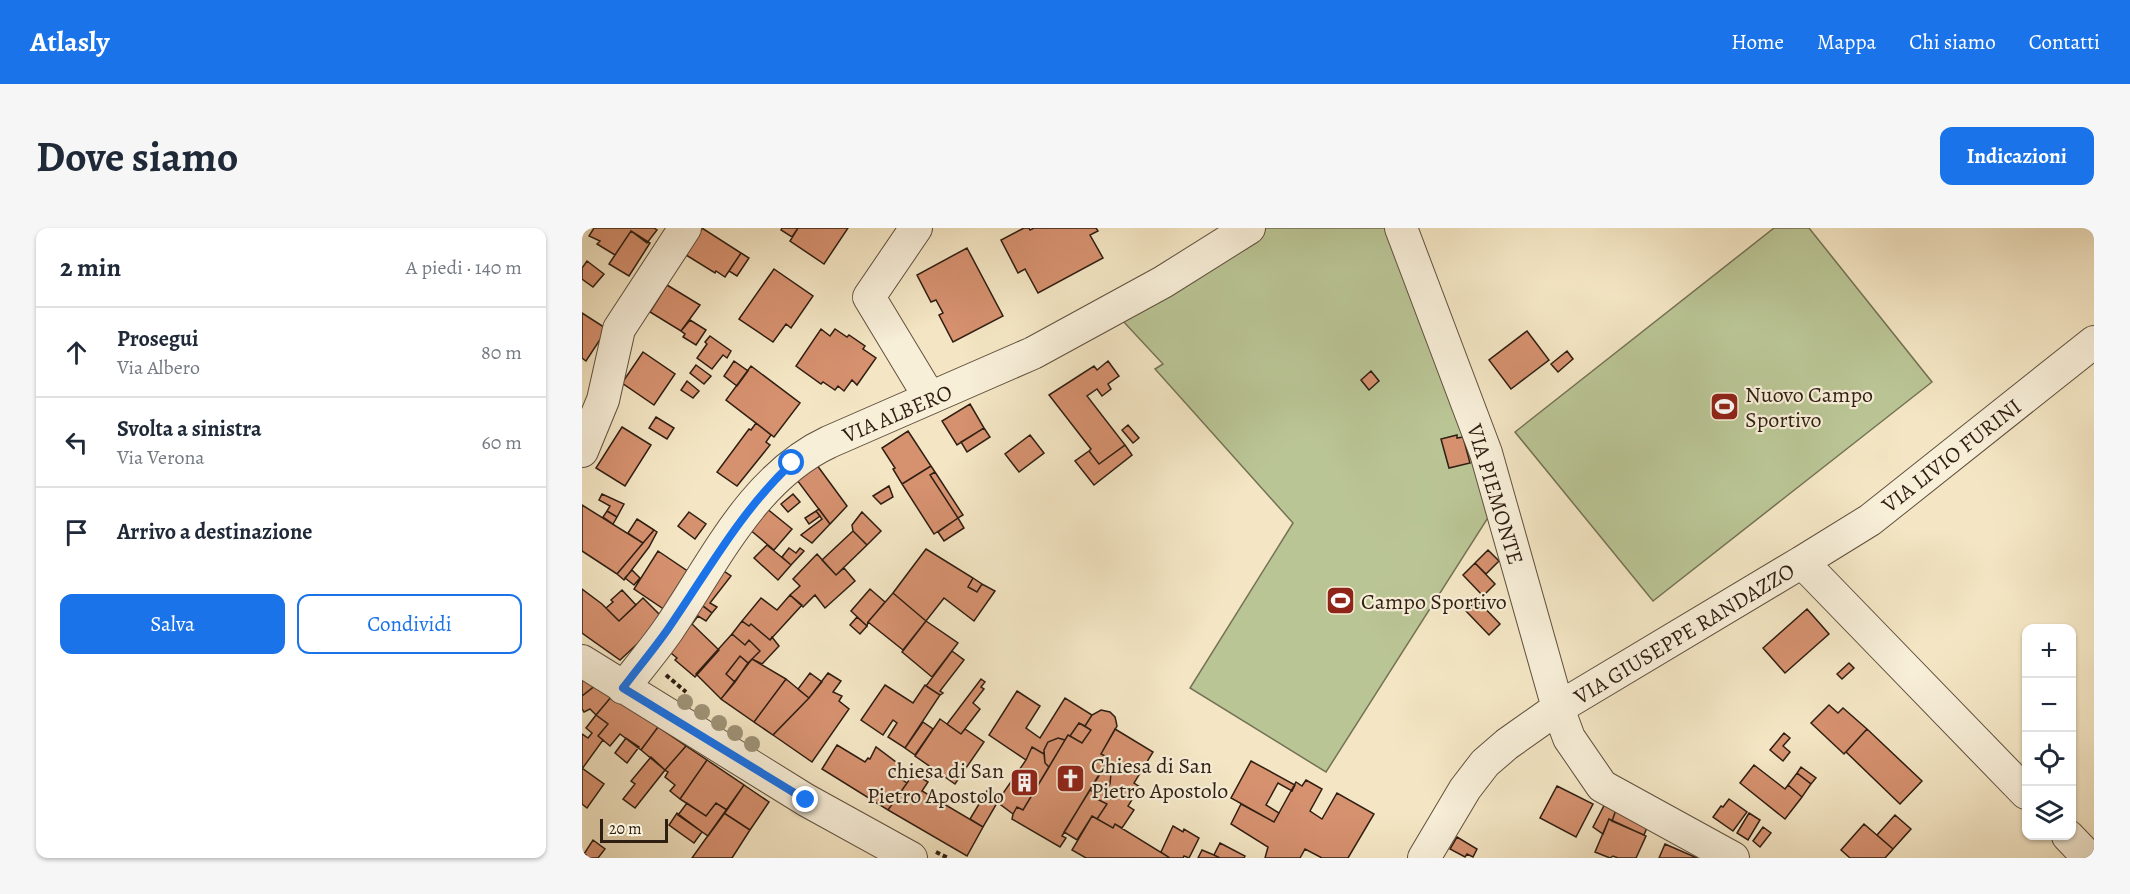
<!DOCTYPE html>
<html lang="it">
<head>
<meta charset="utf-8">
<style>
  :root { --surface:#fff; --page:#f6f6f7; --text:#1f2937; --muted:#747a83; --line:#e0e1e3; --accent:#1a73e8 }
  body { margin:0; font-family:Alegreya,serif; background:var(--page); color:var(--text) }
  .controls { position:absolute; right:18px; bottom:18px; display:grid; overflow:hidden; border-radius:12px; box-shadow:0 2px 4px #0004 }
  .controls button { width:54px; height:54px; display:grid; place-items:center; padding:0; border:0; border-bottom:2px solid var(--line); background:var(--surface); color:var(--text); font:30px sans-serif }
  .scale { position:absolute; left:18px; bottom:15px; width:68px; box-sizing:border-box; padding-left:6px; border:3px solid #2f1e12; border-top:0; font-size:16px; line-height:21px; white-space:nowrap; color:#2f1e12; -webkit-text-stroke:4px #f8efd9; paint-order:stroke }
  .stop { position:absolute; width:18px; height:18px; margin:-14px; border:4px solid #1a73e8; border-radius:50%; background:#fff }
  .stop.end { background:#1a73e8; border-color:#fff; box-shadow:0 2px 6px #0008 }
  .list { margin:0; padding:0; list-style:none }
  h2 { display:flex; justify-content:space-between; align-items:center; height:78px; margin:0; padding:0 24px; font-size:26px }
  h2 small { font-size:20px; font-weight:400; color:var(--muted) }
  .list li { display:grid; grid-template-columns:39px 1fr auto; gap:18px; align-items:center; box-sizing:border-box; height:90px; padding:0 24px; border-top:2px solid var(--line) }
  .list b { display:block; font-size:22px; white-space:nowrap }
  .list p { margin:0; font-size:20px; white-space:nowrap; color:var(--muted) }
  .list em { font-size:20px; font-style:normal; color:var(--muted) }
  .actions { display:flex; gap:12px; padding:18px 24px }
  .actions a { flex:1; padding:14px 0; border:2px solid var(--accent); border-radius:12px; text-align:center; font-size:21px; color:var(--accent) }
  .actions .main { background:var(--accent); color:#fff }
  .icon { flex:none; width:33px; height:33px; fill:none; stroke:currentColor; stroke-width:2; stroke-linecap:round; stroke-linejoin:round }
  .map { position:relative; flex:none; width:1512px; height:630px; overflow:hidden; border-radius:12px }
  header { display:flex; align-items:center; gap:36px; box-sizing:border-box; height:84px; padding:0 30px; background:var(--accent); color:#fff }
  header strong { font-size:28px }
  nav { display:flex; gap:33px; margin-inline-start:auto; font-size:21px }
  .intro { display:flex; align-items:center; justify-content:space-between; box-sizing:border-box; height:144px; padding:0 36px }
  h1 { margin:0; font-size:42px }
  .button { padding:15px 27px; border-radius:12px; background:var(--accent); color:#fff; font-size:21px; font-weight:700 }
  main { display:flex; gap:36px; padding:0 36px }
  aside { flex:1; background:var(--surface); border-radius:12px; box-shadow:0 2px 4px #0004 }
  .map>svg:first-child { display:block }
  .green { fill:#bac595; stroke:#747254; stroke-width:1.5 }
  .building { fill:#d6916f; stroke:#2f1e12; stroke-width:1.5 }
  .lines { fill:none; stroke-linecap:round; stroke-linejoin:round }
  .minor-casing { stroke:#60503e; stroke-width:34 }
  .path { stroke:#2f1e12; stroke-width:4; stroke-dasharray:4.5 3; stroke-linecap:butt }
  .minor { stroke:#f8efd9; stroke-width:32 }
  .tree { fill:#9f9478 }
  .route { stroke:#1a73e8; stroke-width:8 }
  .labels { text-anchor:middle; stroke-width:4.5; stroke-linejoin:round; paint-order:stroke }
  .poi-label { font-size:22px; fill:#2f1e12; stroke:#f8efd9; text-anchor:start }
  .street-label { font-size:22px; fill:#2f1e12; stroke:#f8efd9 }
</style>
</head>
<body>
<header>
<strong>Atlasly</strong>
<nav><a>Home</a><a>Mappa</a><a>Chi siamo</a><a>Contatti</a></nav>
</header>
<div class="intro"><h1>Dove siamo</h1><a class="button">Indicazioni</a></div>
<main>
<aside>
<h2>2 min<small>A piedi · 140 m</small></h2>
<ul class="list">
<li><svg class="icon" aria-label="ahead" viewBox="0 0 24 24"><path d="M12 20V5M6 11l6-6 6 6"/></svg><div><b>Prosegui</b><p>Via Albero</p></div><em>80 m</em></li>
<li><svg class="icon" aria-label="left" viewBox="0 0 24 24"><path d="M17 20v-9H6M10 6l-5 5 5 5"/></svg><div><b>Svolta a sinistra</b><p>Via Verona</p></div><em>60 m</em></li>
<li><svg class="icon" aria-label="arrive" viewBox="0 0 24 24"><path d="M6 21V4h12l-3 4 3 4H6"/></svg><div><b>Arrivo a destinazione</b></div></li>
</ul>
<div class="actions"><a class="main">Salva</a><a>Condividi</a></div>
</aside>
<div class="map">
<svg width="1512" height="630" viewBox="0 0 1512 630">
  <rect width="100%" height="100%" fill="#f4e6c4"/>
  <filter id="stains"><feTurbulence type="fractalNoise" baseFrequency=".00333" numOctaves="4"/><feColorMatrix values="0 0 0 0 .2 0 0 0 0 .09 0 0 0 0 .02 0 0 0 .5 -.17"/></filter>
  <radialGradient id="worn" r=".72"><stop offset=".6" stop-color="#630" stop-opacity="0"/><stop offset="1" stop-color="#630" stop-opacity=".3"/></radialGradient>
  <path class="green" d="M682,0H807L857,116L909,285L744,544L608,460L711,295L573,141L581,136L539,91Z
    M1192,0H1227L1350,154L1071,373L933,204Z"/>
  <path class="building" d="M12,0H72L75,2L65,15L49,3L33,27L15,16L18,13L7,8Z
    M120,0L159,25L143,49L134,43L133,45L104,27Z
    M200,0H216L210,9L199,2Z
    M216,0H266L242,36L208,13Z
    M442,0H447L448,2L452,0H514L516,3L508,7L521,30L456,65L443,41L436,45L419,12Z
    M49,3L68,15L47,48L27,36Z
    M385,20L421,88L371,114L357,87L361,85L354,72L349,74L335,47Z
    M159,25L167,30L155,48L147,43Z
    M5,33L22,46L11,59L0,51V40Z
    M192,41L231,68L209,100L204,96L191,114L157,91Z
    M85,57L118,77L99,103L68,84Z
    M0,85L25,101L4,133L0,130Z
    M108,92L124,102L114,117L101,109L103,106L99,103Z
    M239,101L248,108L253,101L265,109L267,107L283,118L281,121L294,130L275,157L270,152L262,163L256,158L253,162L241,154L239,156L214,138Z
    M945,103L967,132L929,161L907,132Z
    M128,108L149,123L145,130L141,127L130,141L115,130L125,116L123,114Z
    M985,123L991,131L976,144L969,136Z
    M61,124L93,146L72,177L40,155Z
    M152,133L166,143L155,158L142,148Z
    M526,133L537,148L526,156L529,161L520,168L515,161L505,168L543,217L517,236L507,223L509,221L467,167L512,138L515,142Z
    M114,137L129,148L122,156L108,145Z
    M169,138L218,175L192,209L144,172Z
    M789,143L797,153L787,162L779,152Z
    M105,153L117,163L111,170L99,162Z
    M388,176L402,200L375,217L360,193Z
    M74,189L92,200L85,211L67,200Z
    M174,195L189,207L184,214L188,217L155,258L135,244L167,201L169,202Z
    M546,197L557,210L551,215L540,202Z
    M40,199L69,217L43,258L14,240Z
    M402,200L408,209L385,224L379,214Z
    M326,203L349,238L320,256L311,241L313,240L300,220Z
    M448,207L462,225L437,244L423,226Z
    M875,207V210L881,209L888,235L867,240L859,211Z
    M543,217L550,227L512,257L493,233L507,223L517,236Z
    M229,229L265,278L248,296L209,244Z
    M349,238L353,244L348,247L376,290L352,306L320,256Z
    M353,244L381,287L376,290L348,247Z
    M307,258L311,269L299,276L291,268Z
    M20,266L42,276L35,289L25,283L28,278L17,272Z
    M211,266L218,274L206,284L199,276Z
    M0,277L61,315L35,346L0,323Z
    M184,280L210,301L192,322L167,301Z
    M237,281L248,296L230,315L219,307L240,291L234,283Z
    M25,283L35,289L31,296L21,289Z
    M234,283L238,288L227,296L223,290Z
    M107,284L124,296L113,311L96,298Z
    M280,284L299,303L285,317L271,303L270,297Z
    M376,290L382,300L362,313L356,304Z
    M55,291L72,302L61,315L46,305Z
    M72,302L75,304L67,319L42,352L35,346Z
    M271,303L285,317L254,347L240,332Z
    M185,317L209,337L196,352L172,330Z
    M207,320L214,325L218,320L222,323L209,337L200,329Z
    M344,321L391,350L386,359L395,364L400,356L413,363L392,393L362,370L344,393L311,365Z
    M906,322L917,333L904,346L893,335Z
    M76,323L107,344L83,382L52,361Z
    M235,326L254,347L262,340L273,353L243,380L233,367L221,379L208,367L218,358L211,351Z
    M130,335L149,348L128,375L135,379L130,385L109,369Z
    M893,335L913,356L901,368L881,347Z
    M50,342L58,350L52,357L43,350Z
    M391,350L400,356L395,364L386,359Z
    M0,361L20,376L37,393L61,370L82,391L38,432L0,405Z
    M288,361L303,374L286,394L285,398L269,383Z
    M40,362L54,377L37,393L24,380L31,374L29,372Z
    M311,365L344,393L321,422L286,394Z
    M208,367L220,377L188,412L169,396L167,398L160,393L179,370L195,382Z
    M111,370L130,385L124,393L116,388L110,396L137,422L113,449L93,432L95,430L78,416Z
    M895,372L918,396L907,407L884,383Z
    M1225,381L1247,406L1203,445L1181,420Z
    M275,389L285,398L278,406L268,397Z
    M160,393L167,398L169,396L188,412L190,409L197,418L180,436L170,431L178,423L167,412L163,417L150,406Z
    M344,393L376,415L350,449L320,424Z
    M150,406L163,417L167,412L178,423L166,435L158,428L144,446L153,454L139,471L114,446Z
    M370,423L382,432L358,463L361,465L358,467L344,458Z
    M158,428L166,435L153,454L144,446Z
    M170,431L204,451L172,494L139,471Z
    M1267,435L1272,440L1260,451L1255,446Z
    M228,445L240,454L227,470L216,461Z
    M246,445L259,453L251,464L260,468L257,473L267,481L230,534L191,507L227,470Z
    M0,447L14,457L0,468Z
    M204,451L227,470L191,507L172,494Z
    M399,451L403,454L399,459L402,461L391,475L398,481L379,506L365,496Z
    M14,457L30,468L14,487L8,481L2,484L0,481V468Z
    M303,457L331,475L343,457L358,467L323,520L306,509L315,495L311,492L301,507L279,492Z
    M435,463L458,478L444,500L458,510L483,470L510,487L503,498L497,495L488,508L486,507L483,512L476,510L466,514L462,522V526L450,519L444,532L407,507Z
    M30,468L76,499L59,522L38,506L28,518L16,508L26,496L14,487Z
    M1247,477L1256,485L1261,480L1285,501L1262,526L1229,495Z
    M519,482L528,484L533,489L534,493L535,498L519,526L527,530L480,608L484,610L478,619L430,591L431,586L435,579L441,582L486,507L500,515L509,502L503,498L510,487Z
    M14,487L26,496L16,508L21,512L0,541V506L6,510L10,505L4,500Z
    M358,491L379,506L383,501L402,514L373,556L333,528Z
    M341,494L351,501L333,527L323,520Z
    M497,495L509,502L500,515L488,508Z
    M76,499L104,518L83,542L59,522Z
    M533,501L571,524L552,555L558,559L546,578L552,582L540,600L533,596L531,600L515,591L525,576L511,569L512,564L523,562L528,556L529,545L523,538L527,530L519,526Z
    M1285,501L1340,553L1318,576L1264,524Z
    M1202,505L1208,510L1201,518L1208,524L1201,533L1188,522Z
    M44,510L57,519L45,535L33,525Z
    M476,510L483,512L467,539L463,535L462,522L466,514Z
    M255,517L283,534L286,530L288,531L294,519L322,540L316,549L325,555L306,582L240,541Z
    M104,518L125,532L98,571L88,563L93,557L83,549L86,544L83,542Z
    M450,519L462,526L463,535L467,539L441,582L435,579L431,586L415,574L444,532Z
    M69,529L83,542L53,580L41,571L53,556L49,553Z
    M125,532L162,557L145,582L134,575L124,588L98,571Z
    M669,533L713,557L710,563L696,555L684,577L697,585L692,594L649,570Z
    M1172,537L1203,561L1206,557L1220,569L1203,591L1158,555Z
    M523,538L529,545L528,556L523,562L512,564L508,562Z
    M1219,539L1234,550L1229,556L1215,545Z
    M0,540L22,556L5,580L0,576Z
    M332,545L346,554L340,563L401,599L385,628L306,582Z
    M1215,545L1229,556L1220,569L1206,557Z
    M724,552L740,561L728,583L740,591L755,565L792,586L766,630H740L723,621L718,630H683L686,619L649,596L659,576L692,594L714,554L720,558Z
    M162,557L187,574L168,602L142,585Z
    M975,558L1011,576L994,609L958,590Z
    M406,561L418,570L401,599L388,591Z
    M508,562L512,564L511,569L525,576L515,591L510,588L495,612L482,604Z
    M1027,568L1035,579L1030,593L1027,591L1021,606L1011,599Z
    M1147,571L1165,584L1151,603L1131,589L1139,578L1141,579Z
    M105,575L124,588L134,575L145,582L126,608L96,587Z
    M1035,579L1068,592L1062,607L1030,593Z
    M95,585L120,604L112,615L87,597Z
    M142,585L168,602L150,630H110Z
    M1167,585L1178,592L1166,612L1155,605Z
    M1313,587L1329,601L1311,621L1295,607Z
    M510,588L531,600L533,596L588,630H504L490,622Z
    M1027,591L1064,608L1054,630H1036L1031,628L1028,630L1013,624Z
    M1282,596L1311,621L1303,630H1268L1259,622Z
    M591,598L601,604L602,601L617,610L607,630L602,628L601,630H588L579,624Z
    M1181,599L1189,605L1178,619L1171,613Z
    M875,609L895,621L891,629L885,626L883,629L868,621Z
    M11,612L23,621L16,630H1L4,627L2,626Z
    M638,615L663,628L662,630H638L632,627Z
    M1083,616L1115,630H1077Z
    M620,622L632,627L638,630H616Z"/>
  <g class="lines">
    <defs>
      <path id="minor" d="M334,0L287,69L348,170
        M819,0L904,225L976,480L987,510L1020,558L1151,630
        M0,223L21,172L37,101L103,0
        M1220,334L1288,292L1512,114
        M0,433L224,572L329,630
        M41,460C56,441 72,422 86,402C132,335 170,250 247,214L451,125L581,54L667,0
        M1486,608L1507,630
        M842,630L883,561L903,535L925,516L976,480L1220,334L1444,565"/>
    </defs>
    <use href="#minor" class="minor-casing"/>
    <path class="path" d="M84,447L104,464
      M354,624L366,630"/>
    <use href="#minor" class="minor"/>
  </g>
  <g class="tree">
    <circle cx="103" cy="474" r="8"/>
    <circle cx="120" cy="484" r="8"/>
    <circle cx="137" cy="495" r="8"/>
    <circle cx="153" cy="505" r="8"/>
    <circle cx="170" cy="516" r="8"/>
  </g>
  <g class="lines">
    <path class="route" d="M210,235C158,284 126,343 86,401C72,421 56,440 41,460L224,572"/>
  </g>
  <defs>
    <symbol id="stadium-square" viewBox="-11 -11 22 22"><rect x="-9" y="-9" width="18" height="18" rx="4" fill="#8f2418" stroke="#f8efd9"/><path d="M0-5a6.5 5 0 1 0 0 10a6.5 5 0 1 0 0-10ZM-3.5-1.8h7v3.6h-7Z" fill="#fff"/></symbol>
    <symbol id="church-square" viewBox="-11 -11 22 22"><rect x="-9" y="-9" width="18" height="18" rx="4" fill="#8f2418" stroke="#f8efd9"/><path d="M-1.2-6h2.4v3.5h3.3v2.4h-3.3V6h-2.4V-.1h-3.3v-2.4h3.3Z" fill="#fff"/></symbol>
    <symbol id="building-square" viewBox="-11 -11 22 22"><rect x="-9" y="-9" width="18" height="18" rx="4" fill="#8f2418" stroke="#f8efd9"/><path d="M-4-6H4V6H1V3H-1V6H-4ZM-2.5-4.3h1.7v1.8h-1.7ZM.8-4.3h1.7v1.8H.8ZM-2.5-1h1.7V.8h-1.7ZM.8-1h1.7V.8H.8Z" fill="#fff"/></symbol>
  </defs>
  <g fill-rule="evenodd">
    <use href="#stadium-square" x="1126" y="162" width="33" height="33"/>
    <use href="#stadium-square" x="742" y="356" width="33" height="33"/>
    <use href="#church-square" x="472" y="534" width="33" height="33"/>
    <use href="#building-square" x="426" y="538" width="33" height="33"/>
  </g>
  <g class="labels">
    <g class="poi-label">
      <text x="1163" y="174">Nuovo Campo<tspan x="1163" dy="25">Sportivo</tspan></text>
      <text x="779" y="381">Campo Sportivo</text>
      <text x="509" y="545">Chiesa di San<tspan x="509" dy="25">Pietro Apostolo</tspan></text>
      <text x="422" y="550" text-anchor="end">chiesa di San<tspan x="422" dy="25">Pietro Apostolo</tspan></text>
    </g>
    <g class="street-label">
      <text transform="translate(315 185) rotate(-23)" y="8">VIA ALBERO</text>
      <text transform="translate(1369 227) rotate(-38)" y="8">VIA LIVIO FURINI</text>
      <text transform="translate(914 266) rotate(73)" y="8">VIA PIEMONTE</text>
      <text transform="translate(1102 405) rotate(-31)" y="8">VIA GIUSEPPE RANDAZZO</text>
    </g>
  </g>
  <rect width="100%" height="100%" filter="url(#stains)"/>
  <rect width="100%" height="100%" fill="url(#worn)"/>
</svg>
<div class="controls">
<button>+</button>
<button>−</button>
<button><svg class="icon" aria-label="locate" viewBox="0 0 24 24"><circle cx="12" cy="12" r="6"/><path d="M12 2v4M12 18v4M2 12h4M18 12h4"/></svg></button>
<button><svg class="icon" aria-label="layers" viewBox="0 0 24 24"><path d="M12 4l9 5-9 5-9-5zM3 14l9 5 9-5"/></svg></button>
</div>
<div class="scale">20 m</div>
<div class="stop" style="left:210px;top:235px"></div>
<div class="stop end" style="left:224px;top:572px"></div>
</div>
</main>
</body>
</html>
